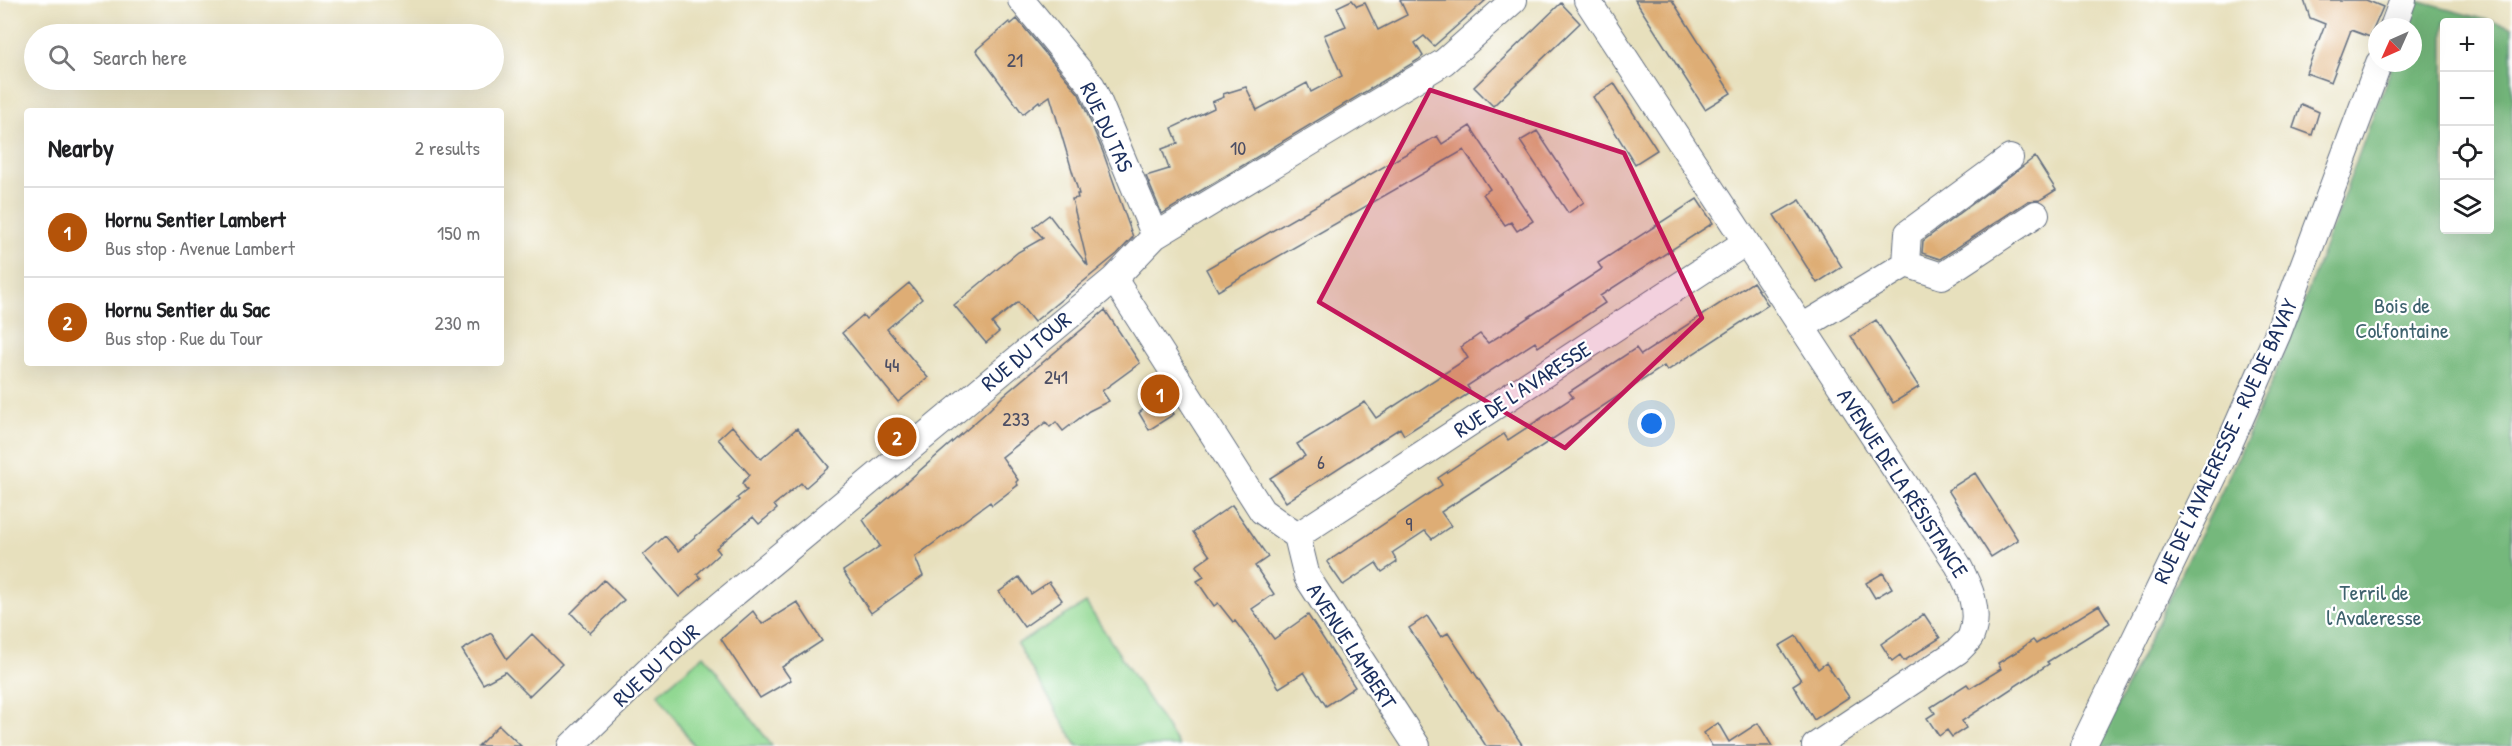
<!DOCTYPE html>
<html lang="en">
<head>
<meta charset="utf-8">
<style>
  :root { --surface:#fff; --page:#f2f2f2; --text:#202124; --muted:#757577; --line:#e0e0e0; --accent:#b45309 }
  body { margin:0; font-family:"Patrick Hand",sans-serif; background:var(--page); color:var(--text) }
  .controls { position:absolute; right:18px; top:18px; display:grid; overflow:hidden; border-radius:6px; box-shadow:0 6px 24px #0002 }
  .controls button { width:54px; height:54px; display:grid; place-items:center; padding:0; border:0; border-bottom:2px solid var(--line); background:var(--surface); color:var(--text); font:30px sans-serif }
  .compass { position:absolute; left:2368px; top:18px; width:54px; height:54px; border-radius:50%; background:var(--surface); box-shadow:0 6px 24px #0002; rotate:225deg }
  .you { position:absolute; left:1652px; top:424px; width:21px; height:21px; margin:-15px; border:4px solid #fff; border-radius:50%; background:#1a73e8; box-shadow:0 0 0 9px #1a73e833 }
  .badge { display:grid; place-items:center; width:39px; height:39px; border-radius:50%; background:var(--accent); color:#fff; font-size:20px; font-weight:700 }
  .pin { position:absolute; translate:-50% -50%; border:3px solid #fff; box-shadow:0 2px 6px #0006 }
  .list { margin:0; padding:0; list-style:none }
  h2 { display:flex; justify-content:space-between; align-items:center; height:78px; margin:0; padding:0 24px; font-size:26px }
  h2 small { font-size:20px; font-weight:400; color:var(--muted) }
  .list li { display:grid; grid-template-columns:39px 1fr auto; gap:18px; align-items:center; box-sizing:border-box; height:90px; padding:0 24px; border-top:2px solid var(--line) }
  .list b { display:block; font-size:22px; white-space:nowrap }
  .list p { margin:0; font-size:20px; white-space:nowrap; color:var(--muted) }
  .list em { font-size:20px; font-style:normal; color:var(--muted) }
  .icon { flex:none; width:33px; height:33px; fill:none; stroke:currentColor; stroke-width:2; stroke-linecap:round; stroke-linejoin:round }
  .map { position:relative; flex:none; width:2512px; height:746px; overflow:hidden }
  .search { position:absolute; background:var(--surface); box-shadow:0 6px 24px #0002; left:24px; top:24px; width:480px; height:66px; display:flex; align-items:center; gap:15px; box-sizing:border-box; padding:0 21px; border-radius:33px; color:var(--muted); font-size:22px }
  .panel { position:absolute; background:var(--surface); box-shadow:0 6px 24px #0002; left:24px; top:108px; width:480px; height:258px; border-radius:6px }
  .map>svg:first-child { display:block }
  .green { fill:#91d892; stroke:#568478; stroke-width:1.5 }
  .forest { fill:#74b87c; stroke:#48746d; stroke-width:1.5; fill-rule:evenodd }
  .building { fill:#dead74 }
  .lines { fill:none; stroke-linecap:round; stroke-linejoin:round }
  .minor-casing { stroke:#626d7f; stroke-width:28 }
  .minor { stroke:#fff; stroke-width:26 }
  .marked { fill:#c2185b; fill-opacity:0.2; stroke:#c2185b; stroke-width:4.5; stroke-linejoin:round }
  .labels { text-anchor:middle; stroke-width:4.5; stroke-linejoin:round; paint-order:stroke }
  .number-label { font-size:20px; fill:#4c4e64 }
  .street-label { font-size:22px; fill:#1b2f5e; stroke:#fff }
  .park-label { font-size:22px; fill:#3e626e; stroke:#fff }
</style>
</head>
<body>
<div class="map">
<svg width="2512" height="746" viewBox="0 0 2512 746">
  <rect width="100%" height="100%" fill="#fff"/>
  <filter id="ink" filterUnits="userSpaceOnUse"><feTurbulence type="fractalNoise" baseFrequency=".0167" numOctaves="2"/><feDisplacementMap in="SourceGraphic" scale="12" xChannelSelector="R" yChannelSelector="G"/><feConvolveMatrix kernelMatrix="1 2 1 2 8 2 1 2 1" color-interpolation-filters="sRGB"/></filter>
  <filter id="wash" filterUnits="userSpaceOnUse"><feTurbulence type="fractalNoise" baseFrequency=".008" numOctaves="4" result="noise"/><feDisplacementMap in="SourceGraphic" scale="24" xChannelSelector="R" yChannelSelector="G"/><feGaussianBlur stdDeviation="1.35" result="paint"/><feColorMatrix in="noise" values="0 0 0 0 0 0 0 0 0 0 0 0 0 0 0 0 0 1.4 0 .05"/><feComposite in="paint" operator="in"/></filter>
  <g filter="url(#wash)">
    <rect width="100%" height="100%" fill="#e7e0bd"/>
    <path class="green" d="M1086,603L1179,746H1077L1017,644Z
      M704,655L772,746H694L658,694Z"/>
    <path class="forest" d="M2417,1L2512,27V746H2098L2238,457L2289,342L2393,63H2413V27H2407ZM2444,22H2490V230H2444Z"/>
    <g id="blocks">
      <path class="building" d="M1352,0L1357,6L1365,3L1378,30L1407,15L1400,0H1486L1434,46L1424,36L1415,43L1423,56L1418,60L1162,214L1146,176L1169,169L1162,149L1178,143L1172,128L1214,108L1212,102L1224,97L1223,94L1246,87L1257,110L1307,83L1311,92L1342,76L1324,35L1346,26L1337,7Z
        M1635,0H1672L1731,93L1705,109Z
        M2304,0H2366L2383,7L2370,37L2351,30L2331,82L2306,73L2325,24L2310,18Z
        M1561,3L1580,23L1493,106L1474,87Z
        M1017,19L1079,94L1103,152L1133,237L1117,254L1034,322L1018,302L992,323L999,332L986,343L954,305L1018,252L1043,238L1033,227L1049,215L1088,266L1072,199L1078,198L1077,194H1079L1050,96L1040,103L1039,101L1023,114L976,50L1009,22L1011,24Z
        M1614,83L1657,150L1635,164L1593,97Z
        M2301,104L2319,112L2312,135L2293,128Z
        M1470,126L1533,221L1517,231L1511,222L1505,225L1483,194L1490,189L1464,150L1218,291L1206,269L1437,136L1442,144Z
        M1537,131L1584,202L1568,213L1520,141Z
        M2035,157L2056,190L2040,200L2028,201L1940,259L1922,253L1923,241Z
        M1697,199L1713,223L1600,296L1605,303L1538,347L1535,342L1467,386L1471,392L1404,435L1400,428L1286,502L1270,478L1305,456L1297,444L1365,402L1376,418L1468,358L1461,347L1480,334L1488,343L1509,330L1602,269L1598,263Z
        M1800,200L1842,267L1817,283L1774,215Z
        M1753,282L1768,305L1667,371L1664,366L1441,512L1451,526L1432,539L1425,531L1392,553L1397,562L1382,572L1376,563L1343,585L1327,562L1442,485L1438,478L1504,434L1508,440L1540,419L1573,397L1569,392L1636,348L1641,355Z
        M909,283L922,299L887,329L928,378L898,402L842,333L863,315L866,319Z
        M1105,310L1140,363L1102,391L1109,401L1089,411L1063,431L1056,422L1050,427L1046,422L1002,457L1018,480L1016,482L1018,485L992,505L990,502L915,557L923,576L871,613L843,571L880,546L863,520L988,411L1004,395Z
        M1876,320L1919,387L1893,403L1851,336Z
        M1161,395L1174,414L1149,430L1139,413Z
        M732,426L761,459L797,428L829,467L805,488L801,483L774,505L777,509L759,524L753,517L716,548L720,553L697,574L701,578L679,597L643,555L665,536L678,551L739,500L737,498L747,490L742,483L750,475L718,439Z
        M1975,473L2018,540L1991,557L1948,490Z
        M1232,505L1268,557L1255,566L1274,594L1252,609L1274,639L1308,615L1355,687L1326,706L1304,672L1279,688L1256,649L1235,621L1233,622L1218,603L1214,606L1197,581L1204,577L1196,566L1210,556L1193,532Z
        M1883,573L1892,588L1875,598L1866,583Z
        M1019,577L1031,594L1049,582L1062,600L1024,627L999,592Z
        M604,580L624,600L590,633L571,613Z
        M797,602L822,641L782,667L791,680L760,698L721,639L753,611L762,624Z
        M2099,605L2110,623L2047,662L2049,664L1962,721L1966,728L1952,737L1947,730L1939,736L1927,718L1935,713L1931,707L1967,684L1970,688L2001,669L1998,663L2016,652L2033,640L2036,644Z
        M1924,614L1940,638L1904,661L1900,655L1892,661L1881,644Z
        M1427,616L1441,637L1448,633L1523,746H1486L1409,628Z
        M491,633L507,659L532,634L562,664L529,696L505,672L483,684L462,650Z
        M1796,636L1818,669L1826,663L1849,697L1814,720L1793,685L1801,680L1779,646Z
        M1718,723L1729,742L1758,723L1772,746H1712L1704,733Z
        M499,725L521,746H478Z"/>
    </g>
  </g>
  <g filter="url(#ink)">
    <use href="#blocks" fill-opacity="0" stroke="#626d7f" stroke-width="1.5"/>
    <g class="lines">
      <defs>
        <path id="minor" d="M1021,0L1092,86L1155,236
          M1587,0L1958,565C1969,586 1981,611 1971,636C1969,641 1962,646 1958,651L1815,746
          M2393,27L2403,0
          M1906,264L1942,276L2036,214
          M1114,279L1262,511L1297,536L1307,577L1417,746
          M1802,327L1906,264L1908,233L2010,158
          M1297,536L1746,242
          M571,746L688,632L1114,279L1155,236L1444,62L1514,0
          M2083,746L2227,449L2278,333L2379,63"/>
      </defs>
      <use href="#minor" class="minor-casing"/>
      <use href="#minor" class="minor"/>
    </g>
  </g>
  <path class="marked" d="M1430,90L1624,153L1702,318L1565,448L1319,302Z"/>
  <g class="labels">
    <g class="number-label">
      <text x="1015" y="67">21</text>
      <text x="1238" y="155">10</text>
      <text x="892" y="372">44</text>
      <text x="1056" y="384">241</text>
      <text x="1016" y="426">233</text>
      <text x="1321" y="469">6</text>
      <text x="1409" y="531">9</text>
    </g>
    <g class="street-label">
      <text transform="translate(1107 127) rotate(65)" y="8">RUE DU TAS</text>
      <text transform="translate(1026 351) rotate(-40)" y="8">RUE DU TOUR</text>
      <text transform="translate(1522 389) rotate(-33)" y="8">RUE DE L'AVARESSE</text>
      <text transform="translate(2225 441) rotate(-65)" y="8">RUE DE L'AVALERESSE - RUE DE BAVAY</text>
      <text transform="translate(1903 483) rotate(57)" y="8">AVENUE DE LA RÉSISTANCE</text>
      <text transform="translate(1352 646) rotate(57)" y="8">AVENUE LAMBERT</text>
      <text transform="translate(656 665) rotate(-43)" y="8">RUE DU TOUR</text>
    </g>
    <g class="park-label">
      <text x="2402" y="313">Bois de<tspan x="2402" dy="25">Colfontaine</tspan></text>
      <text x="2374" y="600">Terril de<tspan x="2374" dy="25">l'Avaleresse</tspan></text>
    </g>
  </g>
</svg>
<div class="controls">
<button>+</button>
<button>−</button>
<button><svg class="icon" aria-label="locate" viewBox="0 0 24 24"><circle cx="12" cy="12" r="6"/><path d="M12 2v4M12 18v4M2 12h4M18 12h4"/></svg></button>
<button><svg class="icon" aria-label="layers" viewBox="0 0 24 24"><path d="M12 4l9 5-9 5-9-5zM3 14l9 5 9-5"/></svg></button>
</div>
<svg class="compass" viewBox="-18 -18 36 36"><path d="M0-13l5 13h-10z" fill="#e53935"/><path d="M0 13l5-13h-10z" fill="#757577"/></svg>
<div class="you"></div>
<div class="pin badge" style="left:1160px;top:394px">1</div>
<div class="pin badge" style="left:897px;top:437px">2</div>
<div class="search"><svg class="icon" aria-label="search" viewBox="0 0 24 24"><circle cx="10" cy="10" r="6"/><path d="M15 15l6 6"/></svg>Search here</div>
<section class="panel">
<h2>Nearby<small>2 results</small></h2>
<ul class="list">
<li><span class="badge">1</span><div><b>Hornu Sentier Lambert</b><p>Bus stop · Avenue Lambert</p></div><em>150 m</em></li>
<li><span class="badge">2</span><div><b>Hornu Sentier du Sac</b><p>Bus stop · Rue du Tour</p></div><em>230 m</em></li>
</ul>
</section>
</div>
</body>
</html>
